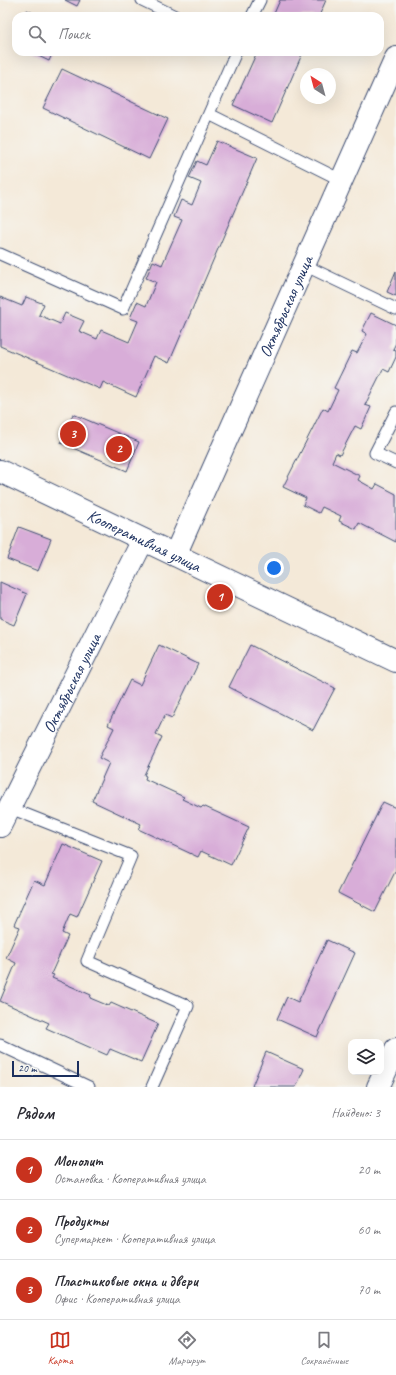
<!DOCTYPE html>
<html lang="ru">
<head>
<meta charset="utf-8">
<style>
  :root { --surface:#fff; --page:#f7f7f7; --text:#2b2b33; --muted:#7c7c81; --line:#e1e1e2; --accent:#c8321e }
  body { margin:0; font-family:Caveat,sans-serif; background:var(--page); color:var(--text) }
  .controls { position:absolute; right:12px; bottom:12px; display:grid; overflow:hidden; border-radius:8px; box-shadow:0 4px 16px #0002 }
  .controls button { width:36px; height:36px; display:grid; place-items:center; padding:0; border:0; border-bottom:1px solid var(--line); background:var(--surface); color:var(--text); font:20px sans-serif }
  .compass { position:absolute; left:300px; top:68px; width:36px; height:36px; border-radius:50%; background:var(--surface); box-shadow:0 4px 16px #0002; rotate:324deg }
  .scale { position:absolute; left:12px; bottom:10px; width:67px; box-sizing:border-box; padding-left:4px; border:2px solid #1b2f5e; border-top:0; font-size:11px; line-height:14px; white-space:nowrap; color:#1b2f5e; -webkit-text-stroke:3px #f6f6f2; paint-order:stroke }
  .you { position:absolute; left:274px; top:568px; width:14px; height:14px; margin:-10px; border:3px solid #fff; border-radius:50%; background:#1a73e8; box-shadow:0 0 0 6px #1a73e833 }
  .badge { display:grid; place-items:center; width:26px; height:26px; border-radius:50%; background:var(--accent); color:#fff; font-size:13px; font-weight:700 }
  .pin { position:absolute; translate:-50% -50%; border:2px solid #fff; box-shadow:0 1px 4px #0006 }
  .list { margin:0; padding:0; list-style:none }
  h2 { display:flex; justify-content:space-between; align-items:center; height:52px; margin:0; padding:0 16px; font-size:17px }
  h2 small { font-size:13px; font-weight:400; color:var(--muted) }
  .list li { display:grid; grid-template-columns:26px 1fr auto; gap:12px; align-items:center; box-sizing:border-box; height:60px; padding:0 16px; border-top:1px solid var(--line) }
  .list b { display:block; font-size:15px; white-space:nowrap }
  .list p { margin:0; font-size:13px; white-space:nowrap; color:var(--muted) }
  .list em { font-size:13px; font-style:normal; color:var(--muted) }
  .icon { flex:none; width:22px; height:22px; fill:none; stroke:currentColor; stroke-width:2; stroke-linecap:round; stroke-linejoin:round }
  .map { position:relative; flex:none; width:396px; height:1087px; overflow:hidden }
  .search { position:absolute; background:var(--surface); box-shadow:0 4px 16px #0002; left:12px; right:12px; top:12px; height:44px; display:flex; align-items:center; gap:10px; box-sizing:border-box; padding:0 14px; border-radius:12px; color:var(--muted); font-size:15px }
  .sheet { height:232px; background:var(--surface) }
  nav { display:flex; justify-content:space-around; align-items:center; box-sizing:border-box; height:56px; border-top:1px solid var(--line); background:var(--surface); font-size:11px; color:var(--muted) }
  nav a { display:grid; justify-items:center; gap:2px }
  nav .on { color:var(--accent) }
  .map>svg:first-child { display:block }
  .building { fill:#d8add8 }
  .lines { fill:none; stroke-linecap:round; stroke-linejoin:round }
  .lane-casing { stroke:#3c4b70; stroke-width:13 }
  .street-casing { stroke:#3c4b70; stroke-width:24 }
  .secondary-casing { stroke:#3c4b70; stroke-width:24 }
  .lane { stroke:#fff; stroke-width:11 }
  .street { stroke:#fff; stroke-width:22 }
  .secondary { stroke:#fff; stroke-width:22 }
  .labels { text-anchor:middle; stroke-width:4; stroke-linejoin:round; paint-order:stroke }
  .street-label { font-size:17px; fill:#1b2f5e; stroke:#f6f6f2 }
</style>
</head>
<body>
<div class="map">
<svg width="396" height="1087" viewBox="0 0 396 1087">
  <rect width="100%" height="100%" fill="#f6f6f2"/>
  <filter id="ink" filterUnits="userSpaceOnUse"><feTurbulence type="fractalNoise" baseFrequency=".025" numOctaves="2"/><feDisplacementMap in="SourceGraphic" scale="8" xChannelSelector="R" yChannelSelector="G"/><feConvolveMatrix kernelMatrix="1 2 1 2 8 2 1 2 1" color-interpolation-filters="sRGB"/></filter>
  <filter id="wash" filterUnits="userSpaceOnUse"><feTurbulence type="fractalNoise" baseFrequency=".012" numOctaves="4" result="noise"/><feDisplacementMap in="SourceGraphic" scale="16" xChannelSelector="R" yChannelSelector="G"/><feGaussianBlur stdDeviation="0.9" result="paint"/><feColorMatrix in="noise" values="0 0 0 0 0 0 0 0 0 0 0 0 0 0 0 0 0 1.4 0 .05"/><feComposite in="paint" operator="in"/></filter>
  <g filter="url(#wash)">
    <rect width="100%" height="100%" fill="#f4e9d8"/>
    <g id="blocks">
      <path class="building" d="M65,0H80L77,6Z
        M280,0H326L319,16H273Z
        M27,10L40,16H25Z
        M30,52H53L49,61Z
        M257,52H303L272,123L233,105Z
        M62,69L168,119L149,159L43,108Z
        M217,141L257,158L169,363L154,356L136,397L103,382L100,389L0,346V297L22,306L26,297L44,304L39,315L60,324L65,313L84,321L79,331L97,339L101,330L129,342L138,321L130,318L137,302L146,306L156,282L146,278L153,261L162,265L182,220L174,217L181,200L192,205L201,183L189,178L197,161L206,165Z
        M396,271V296L387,292Z
        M371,313L396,325V343L393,349L396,350V357L389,372L383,369L365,405L371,407L361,429L355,426L340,455L336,453L332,462L360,476L358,480L374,489L377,484L396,494V542L359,523L356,529L339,521L341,516L322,507L319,513L303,505L306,498L283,487L323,408L328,411L338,390L334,388L352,351L357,353L367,334L362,331Z
        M73,414L139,442L127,471L61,443Z
        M19,527L51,539L38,571L7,559Z
        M0,582L27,594L14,625L0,619Z
        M159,645L198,664L172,718L165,715L156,734L162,737L144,775L146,776L145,779L184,797L182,799L201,808L203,806L249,827L231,865L201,851L198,857L138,829L141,824L92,801L109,763L99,758L114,728L108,725L130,680L140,685Z
        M250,645L335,688L313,730L229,687Z
        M383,802L396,808V870L375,912L338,893Z
        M63,844L102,861L77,917L70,914L62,933L68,936L51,974L54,975L52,978L91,995L90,998L109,1006L111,1003L158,1024L141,1062L110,1049L107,1055L46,1028L49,1023L0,1001L16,963L6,958L20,927L14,925L34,880L45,885Z
        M327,940L355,953L317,1037L277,1019L287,997L298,1002Z
        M266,1052L304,1069L296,1087H255L252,1086Z"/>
    </g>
  </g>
  <g filter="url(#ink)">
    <use href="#blocks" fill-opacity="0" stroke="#3c4b70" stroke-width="1"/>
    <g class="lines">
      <defs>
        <path id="lane" d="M142,0L175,16
          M252,16L260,0
          M209,114L341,180
          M0,254L123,309L236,52
          M304,265L396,309
          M396,412L375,453L396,463
          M5,806L131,856L87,961L188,1006L152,1087
          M0,1045L89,1087"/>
        <path id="street" d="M378,1087L396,1049"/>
        <g id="secondary">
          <path id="s1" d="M0,471L396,661"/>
          <path id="s2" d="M175,555L396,58"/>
          <path id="s3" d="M0,826L143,540"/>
        </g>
      </defs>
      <use href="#lane" class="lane-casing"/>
      <use href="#street" class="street-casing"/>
      <use href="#secondary" class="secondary-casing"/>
      <use href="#lane" class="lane"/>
      <use href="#street" class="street"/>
      <use href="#secondary" class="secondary"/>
    </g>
  </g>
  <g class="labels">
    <g class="street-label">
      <text dy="6" stroke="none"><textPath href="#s2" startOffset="272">Октябрьская улица</textPath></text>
      <text dy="6" stroke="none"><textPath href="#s1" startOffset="160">Кооперативная улица</textPath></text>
      <text dy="6" stroke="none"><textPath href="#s3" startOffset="160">Октябрьская улица</textPath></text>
    </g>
  </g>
</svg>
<div class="controls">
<button><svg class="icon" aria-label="layers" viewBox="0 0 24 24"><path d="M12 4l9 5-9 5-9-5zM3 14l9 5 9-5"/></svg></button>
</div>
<svg class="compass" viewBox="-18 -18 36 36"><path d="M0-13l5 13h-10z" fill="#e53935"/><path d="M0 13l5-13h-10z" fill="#7c7c81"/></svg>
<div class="scale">20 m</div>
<div class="you"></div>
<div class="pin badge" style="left:220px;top:597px">1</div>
<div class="pin badge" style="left:119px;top:449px">2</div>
<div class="pin badge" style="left:73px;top:434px">3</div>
<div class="search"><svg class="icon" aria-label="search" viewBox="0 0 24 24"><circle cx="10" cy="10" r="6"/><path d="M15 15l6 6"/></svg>Поиск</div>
</div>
<section class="sheet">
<h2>Рядом<small>Найдено: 3</small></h2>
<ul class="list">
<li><span class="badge">1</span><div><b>Монолит</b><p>Остановка · Кооперативная улица</p></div><em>20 m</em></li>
<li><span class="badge">2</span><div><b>Продукты</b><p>Супермаркет · Кооперативная улица</p></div><em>60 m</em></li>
<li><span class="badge">3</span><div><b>Пластиковые окна и двери</b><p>Офис · Кооперативная улица</p></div><em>70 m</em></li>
</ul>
</section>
<nav>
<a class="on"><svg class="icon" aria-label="map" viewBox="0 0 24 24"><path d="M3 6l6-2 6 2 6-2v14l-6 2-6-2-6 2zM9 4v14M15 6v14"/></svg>Карта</a>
<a><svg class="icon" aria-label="directions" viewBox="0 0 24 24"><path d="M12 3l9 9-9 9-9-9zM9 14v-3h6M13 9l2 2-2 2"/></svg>Маршрут</a>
<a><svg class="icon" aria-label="saved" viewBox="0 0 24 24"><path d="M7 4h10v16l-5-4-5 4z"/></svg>Сохранённые</a>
</nav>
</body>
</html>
